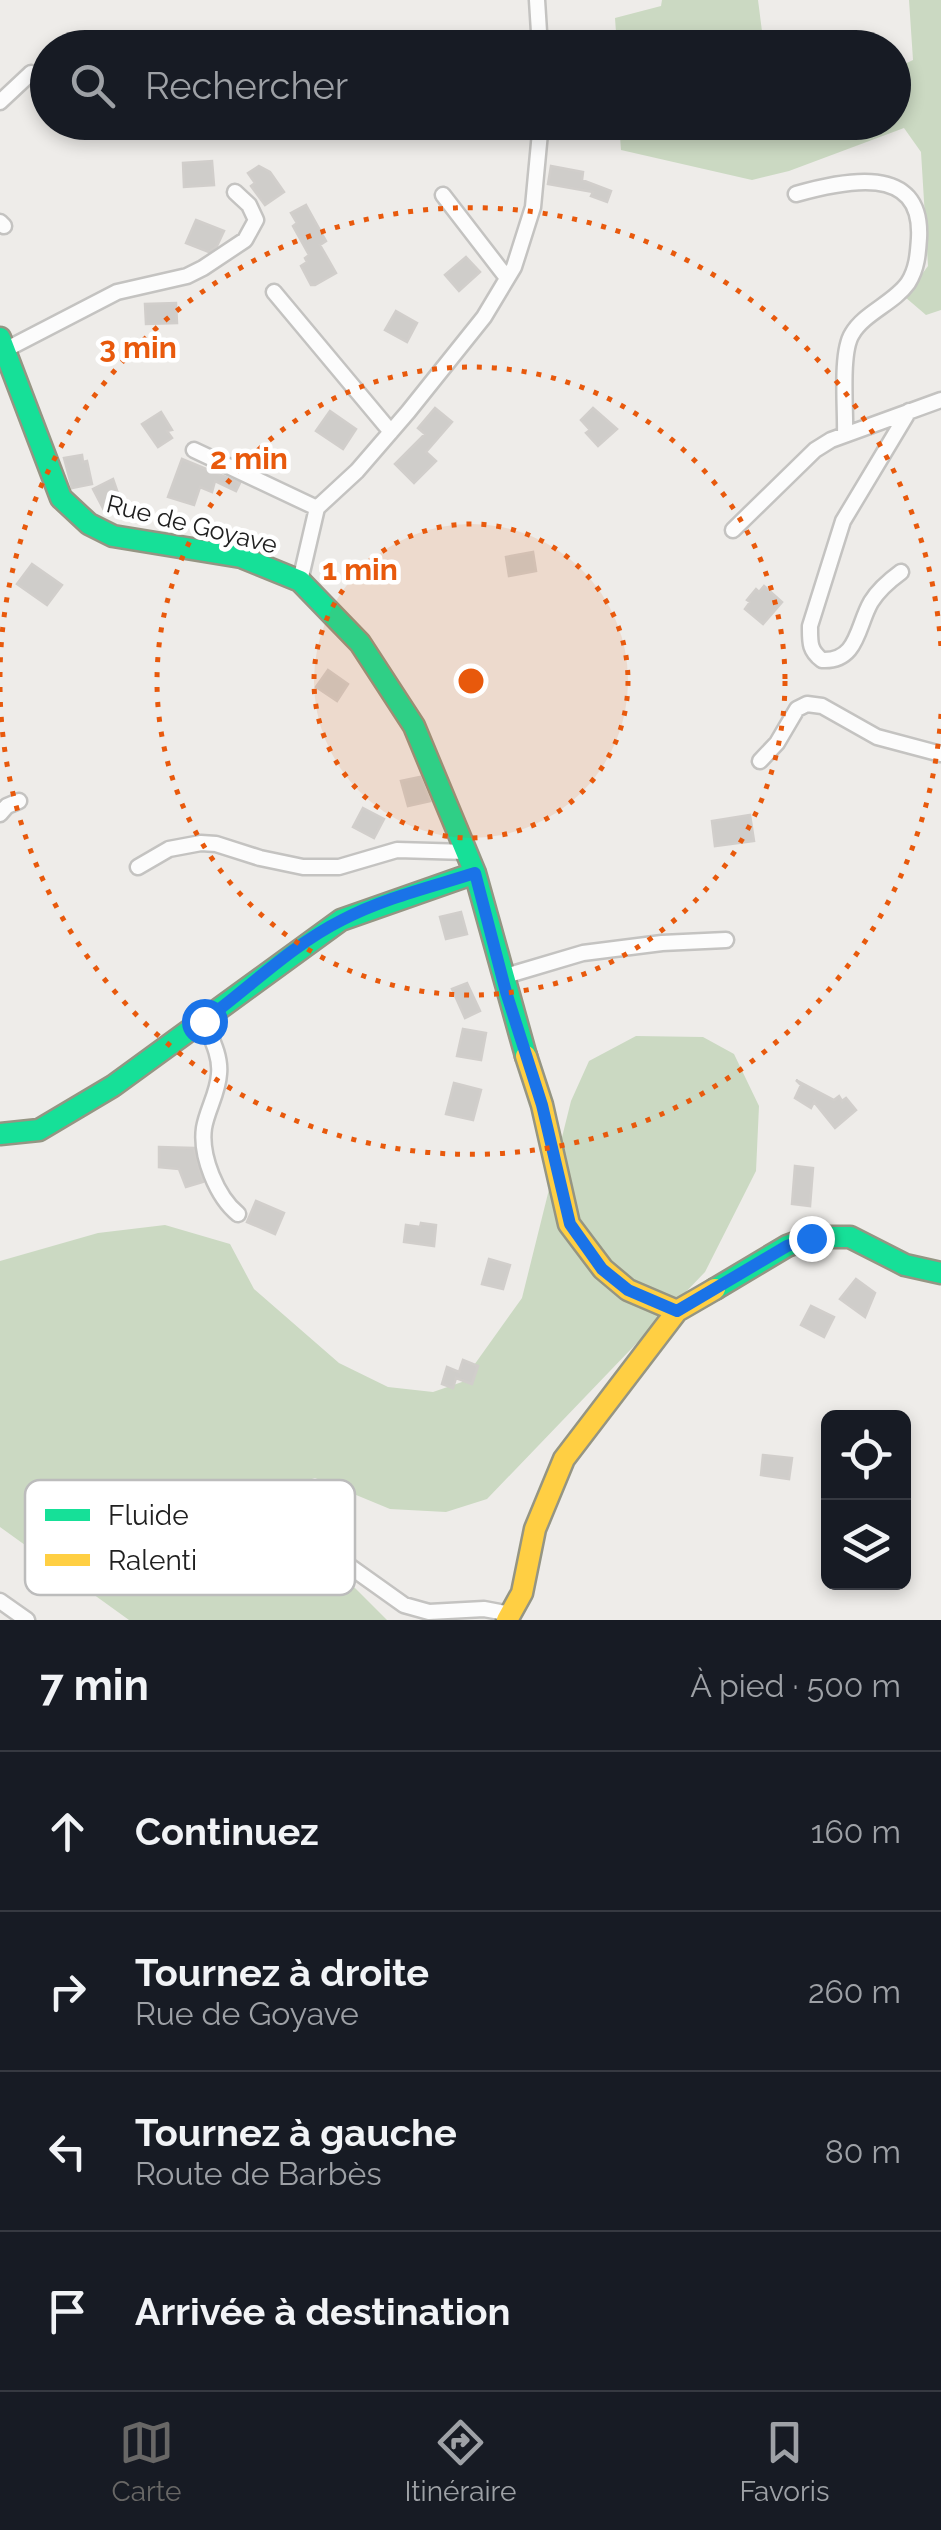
<!DOCTYPE html>
<html lang="fr">
<head>
<meta charset="utf-8">
<style>
  :root { --surface:#171b24; --page:#20242c; --text:#f1f3f6; --muted:#9ea1a6; --line:#363941; --accent:#686766 }
  body { margin:0; font-family:Raleway,sans-serif; background:var(--page); color:var(--text) }
  .controls { position:absolute; right:30px; bottom:30px; display:grid; overflow:hidden; border-radius:15px; box-shadow:0 5px 15px #0003 }
  .controls button { width:90px; height:90px; display:grid; place-items:center; padding:0; border:0; border-bottom:2px solid var(--line); background:var(--surface); color:var(--text); font:50px sans-serif }
  .stop { position:absolute; width:30px; height:30px; margin:-22px; border:8px solid #1a73e8; border-radius:50%; background:#fff }
  .stop.end { background:#1a73e8; border-color:#fff; box-shadow:0 2px 10px #0008 }
  .list { margin:0; padding:0; list-style:none }
  h2 { display:flex; justify-content:space-between; align-items:center; height:130px; margin:0; padding:0 40px; font-size:42px }
  h2 small { font-size:32px; font-weight:400; color:var(--muted) }
  .list li { display:grid; grid-template-columns:65px 1fr auto; gap:30px; align-items:center; box-sizing:border-box; height:160px; padding:0 40px; border-top:2px solid var(--line) }
  .list b { display:block; font-size:38px; white-space:nowrap }
  .list p { margin:0; font-size:32px; white-space:nowrap; color:var(--muted) }
  .list em { font-size:32px; font-style:normal; color:var(--muted) }
  .icon { flex:none; width:55px; height:55px; fill:none; stroke:currentColor; stroke-width:2; stroke-linecap:round; stroke-linejoin:round }
  .map { position:relative; flex:none; width:941px; height:1620px; overflow:hidden }
  .search { position:absolute; background:var(--surface); box-shadow:0 5px 15px #0003; left:30px; right:30px; top:30px; height:110px; display:flex; align-items:center; gap:25px; box-sizing:border-box; padding:0 35px; border-radius:55px; color:var(--muted); font-size:38px }
  .sheet { height:770px; background:var(--surface) }
  nav { display:flex; justify-content:space-around; align-items:center; box-sizing:border-box; height:140px; border-top:2px solid var(--line); background:var(--surface); font-size:28px; color:var(--muted) }
  nav a { display:grid; justify-items:center; gap:5px }
  nav .on { color:var(--accent) }
  .map>svg:first-child { display:block }
  .forest { fill:#cbd9c2 }
  .building { fill:#cfcdca; stroke:#d1cecb; stroke-width:2.5 }
  .lines { fill:none; stroke-linecap:round; stroke-linejoin:round }
  .street-casing { stroke:#c4c3c1; stroke-width:19 }
  .fast-casing { stroke:#959583; stroke-width:25 }
  .slow-casing { stroke:#959583; stroke-width:25 }
  .street { stroke:#fcfcfc; stroke-width:14 }
  .fast { stroke:#16e098; stroke-width:20 }
  .slow { stroke:#ffcf43; stroke-width:20 }
  .route { stroke:#1a73e8; stroke-width:12 }
  .ring { fill:none; stroke:#e8590c; stroke-width:5; stroke-dasharray:5 10 }
  .labels { text-anchor:middle; stroke-width:9; stroke-linejoin:round; paint-order:stroke }
  .street-label { font-size:25px; fill:#202020; stroke:#fff }
  .key { fill:#fff; stroke:#bcbcbc; stroke-width:2.5 }
  .key-label { font-size:28px; fill:#202020 }
  .centre { fill:#e8590c; stroke:#fff; stroke-width:5 }
  .ring-label { font-size:30px; text-anchor:middle; font-weight:bold; fill:#e8590c; stroke:#fff; stroke-width:9; stroke-linejoin:round; paint-order:stroke }
</style>
</head>
<body>
<div class="map">
<svg width="941" height="1620" viewBox="0 0 941 1620">
  <rect width="100%" height="100%" fill="#eeece9"/>
  <path class="forest" d="M662,0H758L764,47H617L615,18L661,6Z
    M909,0H941V310L926,315L905,297L928,266L921,152L904,128L789,171L752,180L621,150L619,123L894,122V69L913,60Z
    M636,1036L703,1037L734,1054L759,1106L756,1171L705,1272L487,1499L446,1512L390,1509L315,1478L288,1487L284,1517L387,1620H129L0,1527V1261L98,1233L165,1225L230,1244L254,1289L339,1363L388,1387L433,1392L462,1382L522,1298L571,1101L589,1061Z"/>
  <path class="building" d="M212,161L214,185L184,187L183,163Z
    M259,166L270,172L284,192L265,205L251,186L255,183L248,173Z
    M551,166L583,172L582,180L611,191L607,202L591,196L593,192L548,184Z
    M306,205L326,241L320,245L336,273L315,285H311L301,266L307,262L305,258L309,255L293,226L297,223L291,213Z
    M196,220L224,231L217,246L209,252L186,243Z
    M466,257L480,272L459,291L445,275Z
    M176,303L177,323L146,324L145,304Z
    M396,311L417,323L407,342L385,330Z
    M435,408L452,422L426,452L436,461L414,483L395,464L425,434L418,428Z
    M593,408L617,429L598,446L586,433L590,430L581,420Z
    M330,411L356,429L343,449L316,431Z
    M161,412L172,430L167,431L172,438L158,447L142,424Z
    M82,455L83,462L87,461L92,484L72,488L64,458Z
    M182,459L240,483L236,491L215,481L212,492L200,487L194,505L168,497Z
    M113,479L121,502L106,514L93,489Z
    M533,552L536,571L509,576L506,557Z
    M32,564L62,585L47,605L17,584Z
    M764,586L782,602L763,624L745,609L750,602L747,600L756,589L759,592Z
    M328,670L348,684L337,701L316,687Z
    M420,777L430,801L408,806L401,781Z
    M363,808L384,819L374,838L353,827Z
    M750,815L754,841L715,846L712,821Z
    M461,912L467,934L446,939L440,917Z
    M467,983L480,1011L465,1018L452,989Z
    M463,1029L486,1033L481,1060L457,1056Z
    M796,1080L834,1100L839,1096L842,1101L846,1098L856,1110L835,1128L814,1102L811,1108L795,1098L801,1085Z
    M454,1083L481,1090L473,1120L446,1114Z
    M159,1147L194,1148L203,1182L186,1187L179,1169L159,1167Z
    M795,1166L813,1168L810,1206L792,1204Z
    M256,1201L284,1213L275,1234L247,1222Z
    M421,1223L436,1225L434,1246L404,1242L406,1225L420,1227Z
    M489,1259L510,1265L503,1289L482,1284Z
    M856,1279L875,1293L865,1317L840,1299Z
    M811,1306L834,1317L824,1337L801,1325Z
    M463,1360L478,1366L472,1384L456,1378L453,1388L442,1384L447,1367L459,1372Z
    M763,1455L792,1458L789,1479L761,1475Z"/>
  <g class="lines">
    <defs>
      <path id="street" d="M537,0L540,48
        M0,102L31,73
        M796,194C843,181 923,162 919,238C918,254 917,269 908,283C894,303 864,313 852,334C840,353 846,411 845,434
        M443,195L507,278
        M0,222L4,226
        M274,292L391,432
        M5,350L117,292L187,276L203,268L245,240L256,220L249,205L235,192
        M194,450L317,508
        M733,530L815,450L831,440L941,400
        M901,572C890,580 879,589 871,602C857,626 858,662 822,660C809,650 810,642 810,626L843,521L909,411
        M300,581L317,508L357,471L408,412L484,317L514,267L533,207L541,122
        M760,761L777,743L797,709L807,704L822,706L877,737L941,754
        M0,814L7,806L19,801
        M138,867L169,849L201,843L216,844L260,858L303,867H339L397,850L467,852
        M502,977L583,953L662,943L726,940
        M204,1021C211,1038 221,1056 219,1074C218,1093 207,1110 204,1128C200,1156 217,1197 238,1214
        M324,1548L404,1605L429,1612L484,1609L511,1614
        M0,1601L27,1620"/>
      <path id="fast" d="M0,338L61,498L89,524L113,536L241,557L300,581L360,643L414,726L475,873L526,1056
        M0,1134L39,1130L113,1086L341,920L475,873
        M715,1289L787,1246L811,1237H850L905,1265L941,1273"/>
      <path id="slow" d="M526,1056L542,1105L569,1224L603,1269L628,1290L677,1311
        M507,1620L522,1593L535,1529L564,1459L677,1311L715,1289"/>
    </defs>
    <use href="#street" class="street-casing"/>
    <use href="#fast" class="fast-casing"/>
    <use href="#slow" class="slow-casing"/>
    <use href="#street" class="street"/>
    <use href="#fast" class="fast"/>
    <use href="#slow" class="slow"/>
  </g>
  <g class="lines">
    <path class="route" d="M204,1021C249,988 292,945 342,920C384,898 431,887 475,873L506,992L542,1105L570,1224L602,1269L628,1290L677,1311L787,1246L811,1238"/>
  </g>
  <circle cx="471" cy="681" r="157" fill="#e8590c" fill-opacity=".12"/>
  <g class="ring">
    <circle cx="471" cy="681" r="157"/>
    <circle cx="471" cy="681" r="314"/>
    <path d="M941 714A471 471 0 0 1 0 685M0 677A471 471 0 0 1 941 648"/>
  </g>
  <g class="labels">
    <g class="street-label">
      <text transform="translate(192 524) rotate(14)" y="9">Rue de Goyave</text>
    </g>
  </g>
  <rect x="25" y="1480" width="330" height="115" rx="15" class="key"/>
  <rect x="45" y="1509" width="45" height="12" fill="#16e098"/>
  <rect x="45" y="1554" width="45" height="12" fill="#ffcf43"/>
  <g class="key-label">
    <text x="108" y="1525">Fluide</text>
    <text x="108" y="1570">Ralenti</text>
  </g>
  <circle cx="471" cy="681" r="15" class="centre"/>
  <g class="ring-label">
    <text x="138" y="358">3 min</text>
    <text x="249" y="469">2 min</text>
    <text x="360" y="580">1 min</text>
  </g>
</svg>
<div class="controls">
<button><svg class="icon" aria-label="locate" viewBox="0 0 24 24"><circle cx="12" cy="12" r="6"/><path d="M12 2v4M12 18v4M2 12h4M18 12h4"/></svg></button>
<button><svg class="icon" aria-label="layers" viewBox="0 0 24 24"><path d="M12 4l9 5-9 5-9-5zM3 14l9 5 9-5"/></svg></button>
</div>
<div class="stop" style="left:204px;top:1021px"></div>
<div class="stop end" style="left:811px;top:1238px"></div>
<div class="search"><svg class="icon" aria-label="search" viewBox="0 0 24 24"><circle cx="10" cy="10" r="6"/><path d="M15 15l6 6"/></svg>Rechercher</div>
</div>
<section class="sheet">
<h2>7 min<small>À pied · 500 m</small></h2>
<ul class="list">
<li><svg class="icon" aria-label="ahead" viewBox="0 0 24 24"><path d="M12 20V5M6 11l6-6 6 6"/></svg><div><b>Continuez</b></div><em>160 m</em></li>
<li><svg class="icon" aria-label="right" viewBox="0 0 24 24"><path d="M7 20v-9h11M14 6l5 5-5 5"/></svg><div><b>Tournez à droite</b><p>Rue de Goyave</p></div><em>260 m</em></li>
<li><svg class="icon" aria-label="left" viewBox="0 0 24 24"><path d="M17 20v-9H6M10 6l-5 5 5 5"/></svg><div><b>Tournez à gauche</b><p>Route de Barbès</p></div><em>80 m</em></li>
<li><svg class="icon" aria-label="arrive" viewBox="0 0 24 24"><path d="M6 21V4h12l-3 4 3 4H6"/></svg><div><b>Arrivée à destination</b></div></li>
</ul>
</section>
<nav>
<a class="on"><svg class="icon" aria-label="map" viewBox="0 0 24 24"><path d="M3 6l6-2 6 2 6-2v14l-6 2-6-2-6 2zM9 4v14M15 6v14"/></svg>Carte</a>
<a><svg class="icon" aria-label="directions" viewBox="0 0 24 24"><path d="M12 3l9 9-9 9-9-9zM9 14v-3h6M13 9l2 2-2 2"/></svg>Itinéraire</a>
<a><svg class="icon" aria-label="saved" viewBox="0 0 24 24"><path d="M7 4h10v16l-5-4-5 4z"/></svg>Favoris</a>
</nav>
</body>
</html>
